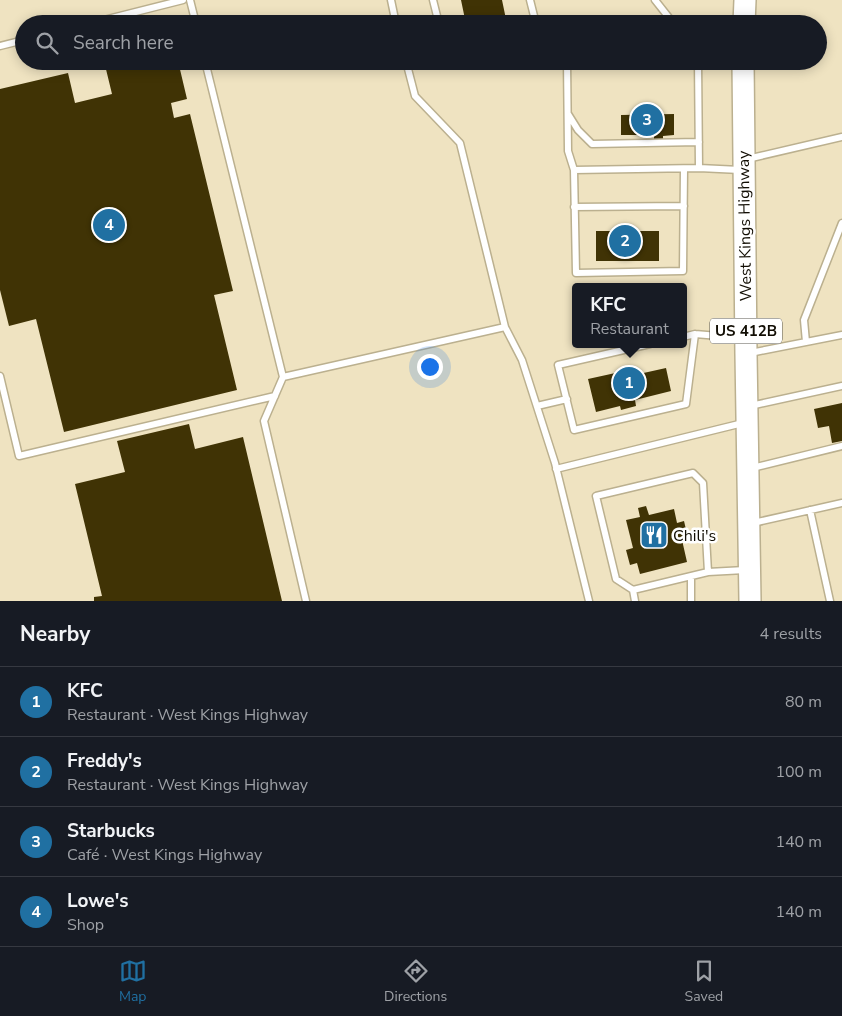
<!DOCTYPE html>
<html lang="en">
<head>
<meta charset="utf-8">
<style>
  :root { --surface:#171b24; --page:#20242c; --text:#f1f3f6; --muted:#9ea1a6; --line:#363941; --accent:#2070a2 }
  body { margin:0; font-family:"Nunito Sans",sans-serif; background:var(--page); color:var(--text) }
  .you { position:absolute; left:429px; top:366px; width:18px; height:18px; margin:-12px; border:4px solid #fff; border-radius:50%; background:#1a73e8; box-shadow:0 0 0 8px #1a73e833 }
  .badge { display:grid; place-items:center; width:32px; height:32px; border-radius:50%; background:var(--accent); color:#fff; font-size:16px; font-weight:700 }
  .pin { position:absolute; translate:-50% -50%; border:2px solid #fff; box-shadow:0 1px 5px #0006 }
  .popup { position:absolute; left:572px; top:283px; width:115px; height:65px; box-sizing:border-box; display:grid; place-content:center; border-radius:5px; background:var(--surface); filter:drop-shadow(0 1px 4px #0005); font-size:16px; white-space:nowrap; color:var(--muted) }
  .popup b { font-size:19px; color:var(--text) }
  .popup::after { content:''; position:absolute; left:50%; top:100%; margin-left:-10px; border:10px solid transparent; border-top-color:var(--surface) }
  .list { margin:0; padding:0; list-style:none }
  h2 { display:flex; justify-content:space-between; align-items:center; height:65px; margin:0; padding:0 20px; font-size:21px }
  h2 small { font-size:16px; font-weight:400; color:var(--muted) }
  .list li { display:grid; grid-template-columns:32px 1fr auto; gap:15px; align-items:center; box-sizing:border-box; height:70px; padding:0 20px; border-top:1px solid var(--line) }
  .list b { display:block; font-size:19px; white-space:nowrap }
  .list p { margin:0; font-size:16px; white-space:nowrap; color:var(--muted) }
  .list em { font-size:16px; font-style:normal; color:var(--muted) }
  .icon { flex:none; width:28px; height:28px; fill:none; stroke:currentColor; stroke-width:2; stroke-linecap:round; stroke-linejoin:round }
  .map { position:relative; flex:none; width:842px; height:601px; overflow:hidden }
  .search { position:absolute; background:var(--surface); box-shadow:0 2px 12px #0003; left:15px; right:15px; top:15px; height:55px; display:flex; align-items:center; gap:12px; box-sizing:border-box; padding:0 18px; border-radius:28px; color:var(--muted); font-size:19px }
  .sheet { height:345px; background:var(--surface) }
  nav { display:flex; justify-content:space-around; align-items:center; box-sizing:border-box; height:70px; border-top:1px solid var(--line); background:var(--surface); font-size:14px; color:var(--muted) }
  nav a { display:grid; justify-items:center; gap:2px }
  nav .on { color:var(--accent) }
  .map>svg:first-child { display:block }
  .building { fill:#403305 }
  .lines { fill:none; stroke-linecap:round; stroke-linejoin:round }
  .lane-casing { stroke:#bbb08f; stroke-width:9 }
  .primary-casing { stroke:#bbb08f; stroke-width:24 }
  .lane { stroke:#fff; stroke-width:6 }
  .primary { stroke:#fff; stroke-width:21 }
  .labels { text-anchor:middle; stroke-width:5; stroke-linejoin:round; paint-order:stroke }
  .shield { fill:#fff; stroke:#58564f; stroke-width:1 }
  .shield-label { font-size:15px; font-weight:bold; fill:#110d03 }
  .street-label { font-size:16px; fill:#110d03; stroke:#fff }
  .poi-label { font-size:16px; fill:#110d03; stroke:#fff; text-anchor:start }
</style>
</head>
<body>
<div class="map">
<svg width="842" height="601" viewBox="0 0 842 601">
  <rect width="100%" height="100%" fill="#efe3c1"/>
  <path class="building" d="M461,0H502L507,24H466Z
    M104,61H178L187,99L171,103L174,118L190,114L233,291L214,295L237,390L64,432L36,319L9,326L0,290V89L68,73L75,103L112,94Z
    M674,114V135L663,136V139H654V135H621V115Z
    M596,231H659V261H596Z
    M666,368L671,391L635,400L636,406L621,410L620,406L596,412L588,379L629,370L630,376Z
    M842,403V441L832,443L829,426L818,428L814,409Z
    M189,424L195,449L243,437L282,601H94V597L102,596L75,484L125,472L117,441Z
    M646,506L649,515L674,509L677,523L684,521L688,538L682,540L687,562L640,574L637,563L630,565L626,550L633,548L626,520L640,517L638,508Z"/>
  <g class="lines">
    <defs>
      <path id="lane" d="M190,0L196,24
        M391,0L396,24
        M433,0L439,24
        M530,0L536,24
        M655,0L674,24
        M88,24L183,0
        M0,46L24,40
        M205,61L283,377L264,421L306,601
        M406,61L415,96L460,143L505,327L522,360L555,463L589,601
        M448,61V64L459,61
        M567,61L568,151L574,170L576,273L683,271L684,169
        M698,61L699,168L740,170
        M568,114L578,130L592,144L699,142
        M747,159L842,137
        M574,170L699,168
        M574,207L684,206
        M683,337L695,334L742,338
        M806,342L804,320L842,223
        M650,344L558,365L574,430L686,404L695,334
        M750,353L842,335
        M0,376L19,456L275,396
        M283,377L505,327
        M537,406L567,399
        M750,406L842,386
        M752,468L842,446
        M556,469L743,423
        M810,510L830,601
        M753,523L842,503
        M691,576V601
        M633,590L616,579L596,496L693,473L703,483L708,572
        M635,601L633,590L708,572L745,570"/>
      <path id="primary" d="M744,24L745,0
        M743,61L746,354L750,601"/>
    </defs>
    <use href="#lane" class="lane-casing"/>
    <use href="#primary" class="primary-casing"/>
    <use href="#lane" class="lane"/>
    <use href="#primary" class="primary"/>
  </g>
  <defs>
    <symbol id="restaurant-square" viewBox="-11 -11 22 22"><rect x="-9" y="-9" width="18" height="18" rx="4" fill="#2070a2" stroke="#fff"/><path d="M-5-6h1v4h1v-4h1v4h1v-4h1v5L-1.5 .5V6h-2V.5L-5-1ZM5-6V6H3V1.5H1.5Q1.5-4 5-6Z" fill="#fff"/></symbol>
  </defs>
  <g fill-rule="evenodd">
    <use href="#restaurant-square" x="638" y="519" width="32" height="32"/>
  </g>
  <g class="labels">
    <rect class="shield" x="710" y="318.5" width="72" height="25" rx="4"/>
    <g class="shield-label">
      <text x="746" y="336">US 412B</text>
    </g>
    <g class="street-label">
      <text transform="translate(744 226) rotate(-91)" y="6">West Kings Highway</text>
    </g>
    <g class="poi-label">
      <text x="673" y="541">Chili's</text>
    </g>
  </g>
</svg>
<div class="you"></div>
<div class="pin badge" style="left:629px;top:383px">1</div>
<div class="popup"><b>KFC</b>Restaurant</div>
<div class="pin badge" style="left:625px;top:241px">2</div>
<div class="pin badge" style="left:647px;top:120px">3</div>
<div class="pin badge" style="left:109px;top:225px">4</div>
<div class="search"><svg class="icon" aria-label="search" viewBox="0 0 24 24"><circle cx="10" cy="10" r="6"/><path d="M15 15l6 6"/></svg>Search here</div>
</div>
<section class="sheet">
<h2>Nearby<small>4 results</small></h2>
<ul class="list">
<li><span class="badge">1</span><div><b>KFC</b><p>Restaurant · West Kings Highway</p></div><em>80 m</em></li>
<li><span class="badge">2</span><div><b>Freddy's</b><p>Restaurant · West Kings Highway</p></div><em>100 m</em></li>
<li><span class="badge">3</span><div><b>Starbucks</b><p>Café · West Kings Highway</p></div><em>140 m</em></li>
<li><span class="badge">4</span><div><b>Lowe's</b><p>Shop</p></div><em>140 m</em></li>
</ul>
</section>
<nav>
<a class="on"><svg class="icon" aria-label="map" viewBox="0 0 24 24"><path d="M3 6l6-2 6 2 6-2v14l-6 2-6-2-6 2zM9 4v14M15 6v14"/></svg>Map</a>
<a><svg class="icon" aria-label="directions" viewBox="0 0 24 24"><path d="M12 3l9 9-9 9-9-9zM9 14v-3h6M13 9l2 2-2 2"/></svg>Directions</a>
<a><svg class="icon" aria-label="saved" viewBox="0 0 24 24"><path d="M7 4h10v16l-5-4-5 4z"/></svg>Saved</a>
</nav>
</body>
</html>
